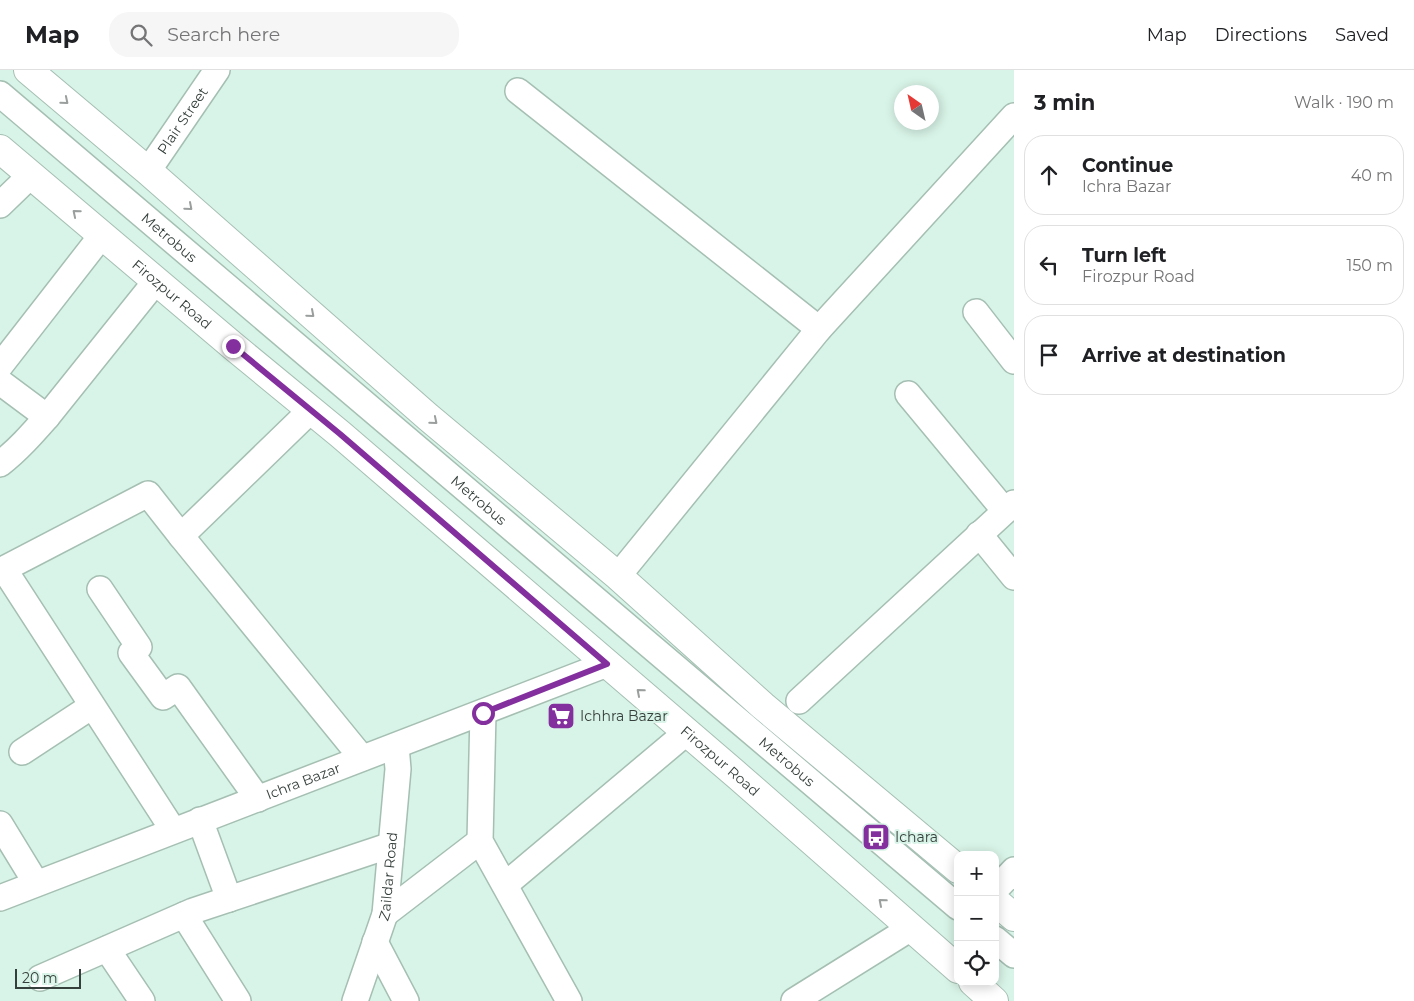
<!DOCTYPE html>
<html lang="en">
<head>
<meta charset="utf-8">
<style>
  :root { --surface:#fff; --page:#f6f6f6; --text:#202124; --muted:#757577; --line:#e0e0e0 }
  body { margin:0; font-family:Montserrat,sans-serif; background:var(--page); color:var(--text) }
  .controls { position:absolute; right:15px; bottom:15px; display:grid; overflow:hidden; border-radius:10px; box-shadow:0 2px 12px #0003 }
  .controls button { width:45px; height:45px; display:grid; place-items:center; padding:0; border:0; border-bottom:1px solid var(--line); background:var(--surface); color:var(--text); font:25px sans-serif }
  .compass { position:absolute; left:894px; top:15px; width:45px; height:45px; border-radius:50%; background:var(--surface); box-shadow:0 2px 12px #0003; rotate:326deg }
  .scale { position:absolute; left:15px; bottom:12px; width:66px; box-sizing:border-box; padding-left:5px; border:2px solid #353f3b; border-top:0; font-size:14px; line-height:18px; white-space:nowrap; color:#353f3b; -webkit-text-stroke:4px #d8f3e7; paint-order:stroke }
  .stop { position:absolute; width:15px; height:15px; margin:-11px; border:4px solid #83309e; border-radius:50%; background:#fff }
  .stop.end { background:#83309e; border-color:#fff; box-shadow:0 1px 5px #0008 }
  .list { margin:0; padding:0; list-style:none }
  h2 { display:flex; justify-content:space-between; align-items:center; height:65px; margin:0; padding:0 20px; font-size:21px }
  h2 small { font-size:16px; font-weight:400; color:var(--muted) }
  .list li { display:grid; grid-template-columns:32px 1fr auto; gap:15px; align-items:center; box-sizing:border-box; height:80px; margin:0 10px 10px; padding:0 10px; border:1px solid var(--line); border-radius:20px }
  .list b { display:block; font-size:19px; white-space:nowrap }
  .list p { margin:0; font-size:16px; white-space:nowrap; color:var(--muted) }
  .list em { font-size:16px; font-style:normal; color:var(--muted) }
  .icon { flex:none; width:28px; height:28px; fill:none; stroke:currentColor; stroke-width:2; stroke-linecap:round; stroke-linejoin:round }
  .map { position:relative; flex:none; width:1014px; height:931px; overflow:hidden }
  header { display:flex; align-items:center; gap:30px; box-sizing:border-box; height:70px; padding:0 25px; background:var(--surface); border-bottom:1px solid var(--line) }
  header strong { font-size:24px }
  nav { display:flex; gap:28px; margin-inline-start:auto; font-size:18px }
  .search { width:350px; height:45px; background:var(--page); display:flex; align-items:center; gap:12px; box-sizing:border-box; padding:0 18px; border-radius:20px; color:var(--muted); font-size:19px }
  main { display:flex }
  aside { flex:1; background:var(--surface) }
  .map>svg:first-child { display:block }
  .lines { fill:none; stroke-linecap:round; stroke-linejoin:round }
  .minor-casing { stroke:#a5bfb3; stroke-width:28 }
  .major-casing { stroke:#a5bfb3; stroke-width:30 }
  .minor { stroke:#fff; stroke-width:25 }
  .major { stroke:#fff; stroke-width:28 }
  .oneway { stroke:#9a9f9d }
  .route { stroke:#83309e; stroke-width:6 }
  .labels { text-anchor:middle; stroke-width:4; stroke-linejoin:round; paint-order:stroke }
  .street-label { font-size:14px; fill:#353f3b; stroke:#d8f3e7 }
  .poi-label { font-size:14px; fill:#353f3b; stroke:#d8f3e7; text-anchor:start }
</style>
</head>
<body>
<header>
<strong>Map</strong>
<div class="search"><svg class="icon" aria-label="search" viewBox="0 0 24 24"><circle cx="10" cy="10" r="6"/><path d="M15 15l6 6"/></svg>Search here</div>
<nav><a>Map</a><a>Directions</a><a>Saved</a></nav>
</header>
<main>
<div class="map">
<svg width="1014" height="931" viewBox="0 0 1014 931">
  <rect width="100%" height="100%" fill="#d8f3e7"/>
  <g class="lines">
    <defs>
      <g id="minor">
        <path d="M518,21L819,259"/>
        <path id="s1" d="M0,24L958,837"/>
        <path id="s2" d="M148,101L217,0"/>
        <path d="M0,135L31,105"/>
        <path d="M976,242L1014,291"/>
        <path d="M0,296L102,165"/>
        <path d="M0,312L47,347"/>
        <path d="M908,324L1005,441"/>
        <path d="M311,340L181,466L362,688"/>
        <path d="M0,394C18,380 32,364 47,347L156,211"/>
        <path d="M979,464L1014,507"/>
        <path d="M4,499L173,760"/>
        <path d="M0,501L148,424L181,466"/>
        <path d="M618,506L819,259L1014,46"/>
        <path d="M100,519L139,577L131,583L163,627L178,617L258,729"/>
        <path d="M799,631L1014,433"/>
        <path d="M483,643L480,771L569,931"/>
        <path d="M22,682L92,636"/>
        <path d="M200,750L229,829"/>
        <path d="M0,754L36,813"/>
        <path d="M505,815L687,662"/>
        <path d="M995,820L1014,800"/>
        <path id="s3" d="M0,828L607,594"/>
        <path d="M385,844L480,771"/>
        <path d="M184,845L238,931"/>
        <path d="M995,869L1014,885"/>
        <path d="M375,872L406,931"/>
        <path d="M107,879L142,931"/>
        <path d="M40,908L193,841L391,775"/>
        <path id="s4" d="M355,931L385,844L398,699L396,676"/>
        <path d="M794,931L911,858"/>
      </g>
      <g id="major">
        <path d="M28,0L148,101L428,347L618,506L763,636L958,799"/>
        <path id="s5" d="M0,79L233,276L340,364L739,707L958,899"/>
        <path d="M995,831L1014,847"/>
        <path d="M973,912L994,931"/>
      </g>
    </defs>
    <use href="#minor" class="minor-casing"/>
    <use href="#major" class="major-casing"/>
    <use href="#minor" class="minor"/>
    <use href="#major" class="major"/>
  </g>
  <defs><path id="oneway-chevron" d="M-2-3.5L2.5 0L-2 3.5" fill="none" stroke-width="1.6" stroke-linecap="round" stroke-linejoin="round" transform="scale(1.25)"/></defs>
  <g class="oneway">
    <use href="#oneway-chevron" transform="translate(65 31) rotate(40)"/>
    <use href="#oneway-chevron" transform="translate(189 137) rotate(41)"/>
    <use href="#oneway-chevron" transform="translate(76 143) rotate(-140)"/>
    <use href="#oneway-chevron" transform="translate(311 244) rotate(41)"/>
    <use href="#oneway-chevron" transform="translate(434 351) rotate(40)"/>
    <use href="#oneway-chevron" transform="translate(640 622) rotate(-139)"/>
    <use href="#oneway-chevron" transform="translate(882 832) rotate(-139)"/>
  </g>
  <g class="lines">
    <path class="route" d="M233,276L340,364L607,594L483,643"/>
  </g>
  <defs>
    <symbol id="supermarket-square" viewBox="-11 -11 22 22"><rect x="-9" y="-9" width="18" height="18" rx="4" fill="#83309e" stroke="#d8f3e7"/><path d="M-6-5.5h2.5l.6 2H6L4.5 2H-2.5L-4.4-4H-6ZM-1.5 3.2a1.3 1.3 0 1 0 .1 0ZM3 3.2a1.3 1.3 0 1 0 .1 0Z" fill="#fff"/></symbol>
    <symbol id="bus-square" viewBox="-11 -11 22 22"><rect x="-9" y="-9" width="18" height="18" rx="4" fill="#83309e" stroke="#d8f3e7"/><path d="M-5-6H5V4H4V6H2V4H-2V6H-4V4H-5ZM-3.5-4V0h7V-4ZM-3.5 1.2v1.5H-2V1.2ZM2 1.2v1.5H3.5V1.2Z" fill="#fff"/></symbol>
  </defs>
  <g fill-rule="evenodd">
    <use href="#supermarket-square" x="545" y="630" width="32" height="32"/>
    <use href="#bus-square" x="860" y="751" width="32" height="32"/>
  </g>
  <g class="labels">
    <g class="street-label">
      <text dy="5" stroke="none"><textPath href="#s2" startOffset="61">Plair Street</textPath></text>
      <text dy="5" stroke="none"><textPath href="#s1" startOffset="222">Metrobus</textPath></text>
      <text dy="5" stroke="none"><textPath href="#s5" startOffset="225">Firozpur Road</textPath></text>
      <text dy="5" stroke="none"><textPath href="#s1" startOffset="628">Metrobus</textPath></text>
      <text dy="5" stroke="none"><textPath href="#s5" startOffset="945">Firozpur Road</textPath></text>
      <text dy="5" stroke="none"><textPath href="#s1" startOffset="1032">Metrobus</textPath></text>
      <text dy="5" stroke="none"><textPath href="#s3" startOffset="325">Ichra Bazar</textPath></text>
      <text dy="5" stroke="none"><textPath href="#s4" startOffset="130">Zaildar Road</textPath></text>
    </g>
    <g class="poi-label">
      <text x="580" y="651">Ichhra Bazar</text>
      <text x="895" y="772">Ichara</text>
    </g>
  </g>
</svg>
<div class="controls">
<button>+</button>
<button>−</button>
<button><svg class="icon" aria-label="locate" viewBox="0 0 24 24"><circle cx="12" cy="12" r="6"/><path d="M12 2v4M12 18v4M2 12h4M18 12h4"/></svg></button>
</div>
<svg class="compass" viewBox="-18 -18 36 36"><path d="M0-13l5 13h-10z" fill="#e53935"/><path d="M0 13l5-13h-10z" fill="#757577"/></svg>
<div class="scale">20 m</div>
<div class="stop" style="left:483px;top:643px"></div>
<div class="stop end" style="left:233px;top:276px"></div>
</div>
<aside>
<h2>3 min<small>Walk · 190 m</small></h2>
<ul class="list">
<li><svg class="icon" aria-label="ahead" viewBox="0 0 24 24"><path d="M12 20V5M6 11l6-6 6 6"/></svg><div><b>Continue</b><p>Ichra Bazar</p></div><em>40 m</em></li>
<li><svg class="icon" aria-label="left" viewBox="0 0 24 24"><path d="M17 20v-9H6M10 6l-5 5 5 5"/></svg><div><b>Turn left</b><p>Firozpur Road</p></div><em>150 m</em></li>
<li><svg class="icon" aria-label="arrive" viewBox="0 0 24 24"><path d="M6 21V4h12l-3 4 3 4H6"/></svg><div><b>Arrive at destination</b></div></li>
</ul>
</aside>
</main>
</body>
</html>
